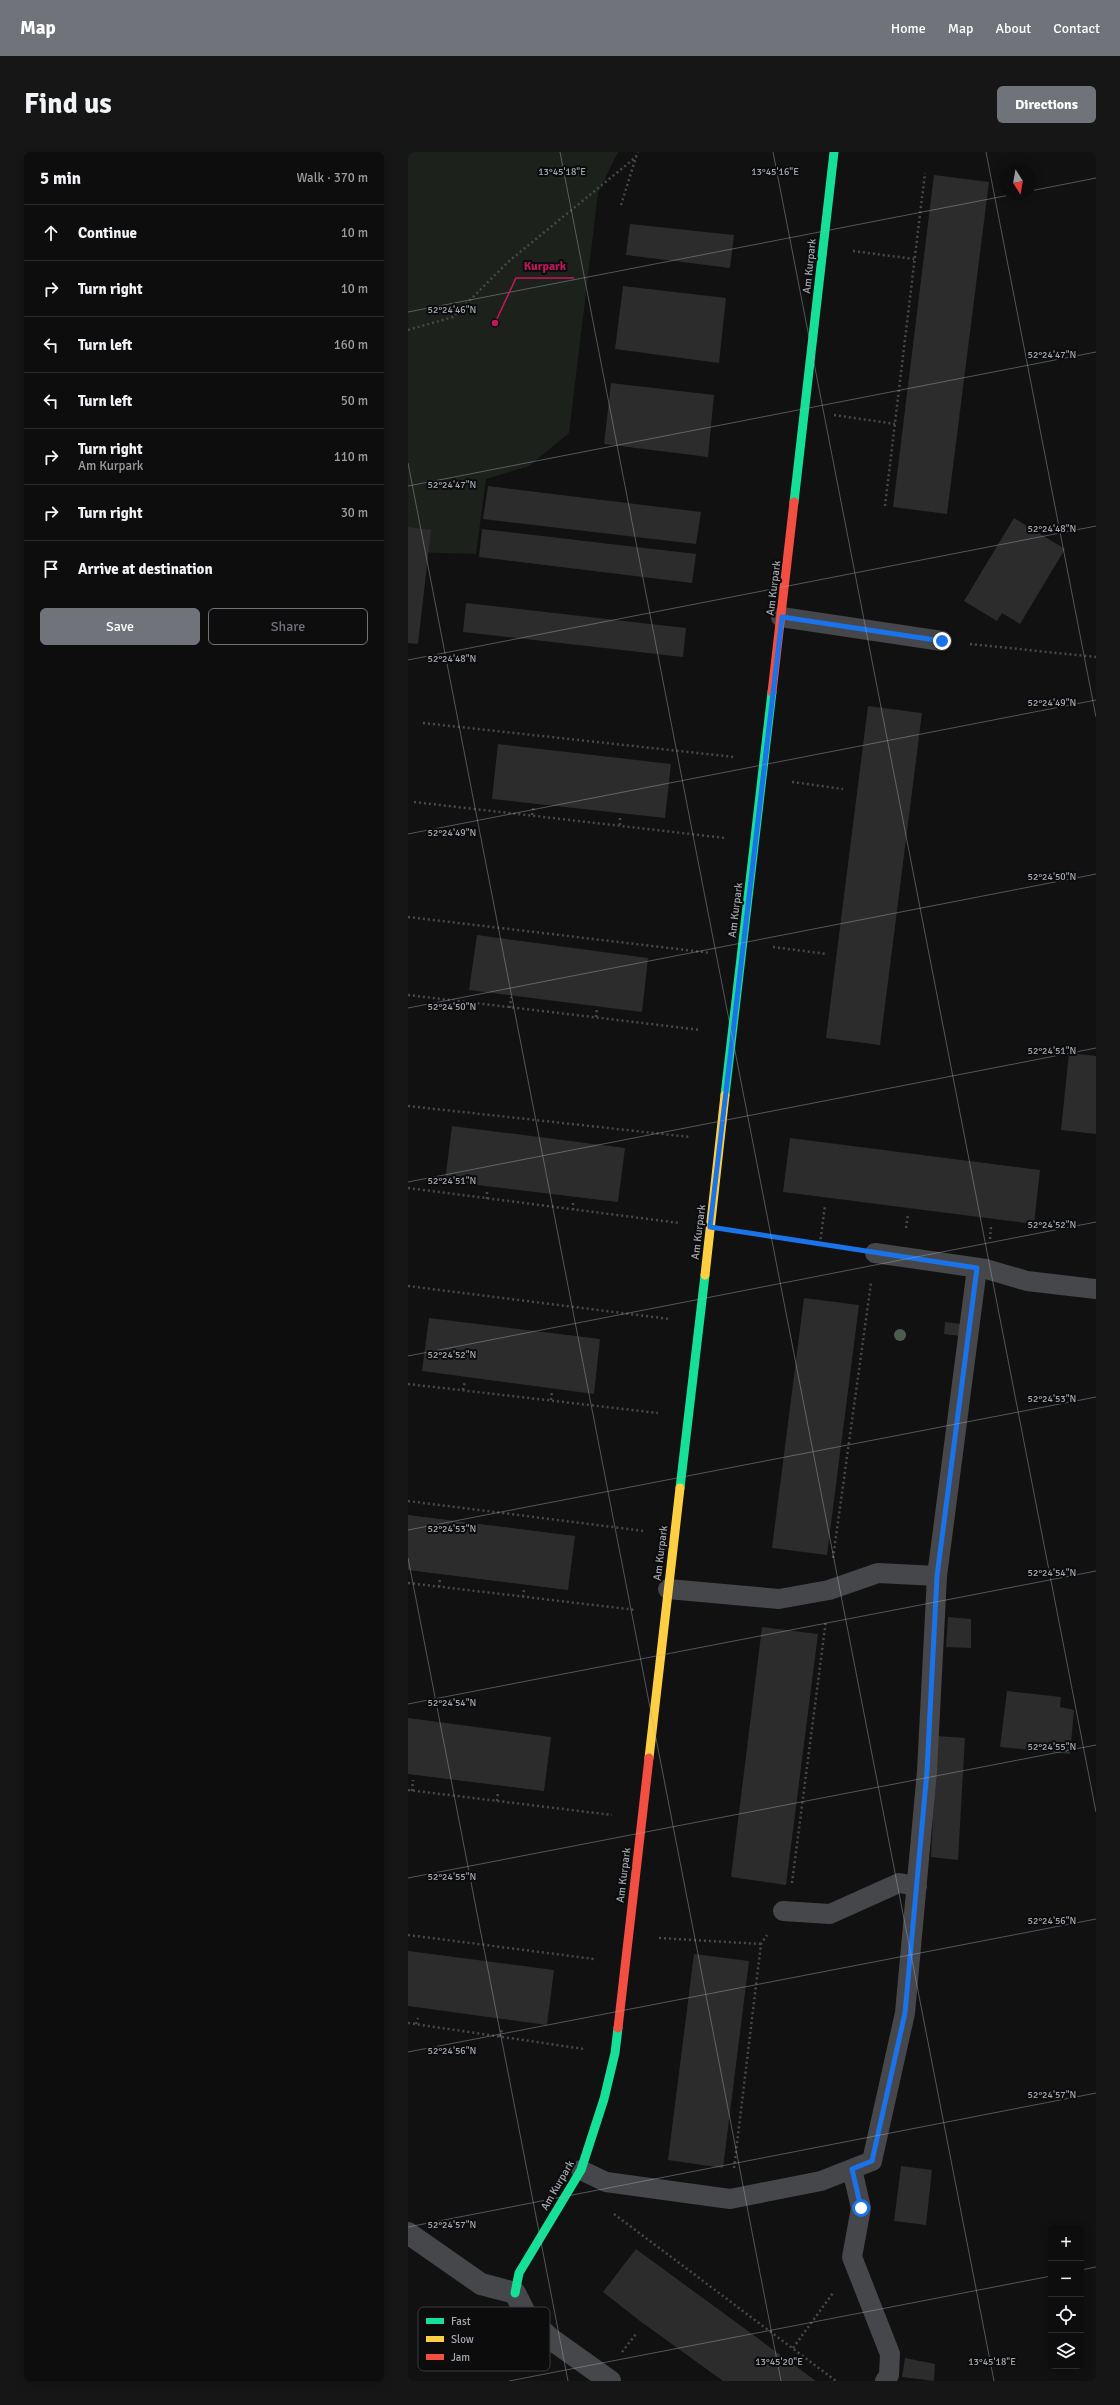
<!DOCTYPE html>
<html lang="en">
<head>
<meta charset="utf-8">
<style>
  :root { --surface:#0d0d0e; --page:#161617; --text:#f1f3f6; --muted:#9a9c9e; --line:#2d2d2e; --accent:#707379 }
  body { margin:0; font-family:Signika,sans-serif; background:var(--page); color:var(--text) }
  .controls { position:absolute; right:12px; bottom:12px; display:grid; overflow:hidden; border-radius:6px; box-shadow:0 2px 10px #0003 }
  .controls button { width:36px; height:36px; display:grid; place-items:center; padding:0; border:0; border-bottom:1px solid var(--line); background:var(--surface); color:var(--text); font:20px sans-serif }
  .compass { position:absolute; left:592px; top:12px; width:36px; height:36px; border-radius:50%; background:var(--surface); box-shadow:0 2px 10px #0003; rotate:169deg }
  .stop { position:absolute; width:12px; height:12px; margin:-9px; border:3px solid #1a73e8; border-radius:50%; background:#fff }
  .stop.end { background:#1a73e8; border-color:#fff; box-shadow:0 1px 4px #0008 }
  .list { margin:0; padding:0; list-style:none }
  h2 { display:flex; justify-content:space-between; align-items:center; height:52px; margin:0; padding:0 16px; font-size:17px }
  h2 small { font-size:13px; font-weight:400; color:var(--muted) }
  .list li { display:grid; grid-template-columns:26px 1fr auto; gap:12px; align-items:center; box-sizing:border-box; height:56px; padding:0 16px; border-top:1px solid var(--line) }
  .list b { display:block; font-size:15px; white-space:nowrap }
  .list p { margin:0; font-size:13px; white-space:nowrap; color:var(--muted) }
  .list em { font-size:13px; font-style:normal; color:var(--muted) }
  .actions { display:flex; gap:8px; padding:12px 16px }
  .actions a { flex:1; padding:9px 0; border:1px solid var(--accent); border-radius:6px; text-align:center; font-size:14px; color:var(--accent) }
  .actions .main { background:var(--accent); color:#fff }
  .icon { flex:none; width:22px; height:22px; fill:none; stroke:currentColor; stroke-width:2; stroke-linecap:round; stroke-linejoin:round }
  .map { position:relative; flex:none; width:688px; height:2229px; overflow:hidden; border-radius:6px }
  header { display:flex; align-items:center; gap:24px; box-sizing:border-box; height:56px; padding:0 20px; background:var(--accent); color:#fff }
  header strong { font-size:19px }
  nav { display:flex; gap:22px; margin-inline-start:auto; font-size:14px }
  .intro { display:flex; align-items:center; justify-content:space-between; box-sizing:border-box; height:96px; padding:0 24px }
  h1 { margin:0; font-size:28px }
  .button { padding:10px 18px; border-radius:6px; background:var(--accent); color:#fff; font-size:14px; font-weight:700 }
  main { display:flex; gap:24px; padding:0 24px }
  aside { flex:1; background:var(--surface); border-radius:6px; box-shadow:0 2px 10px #0003 }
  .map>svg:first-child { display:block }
  .green { fill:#1c211c }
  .building { fill:#2c2c2d }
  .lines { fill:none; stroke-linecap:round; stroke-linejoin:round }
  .path { stroke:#47494b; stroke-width:2.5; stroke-dasharray:2 3; stroke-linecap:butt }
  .lane { stroke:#46474a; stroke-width:20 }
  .street { stroke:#46474a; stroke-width:22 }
  .fast { stroke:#16e098; stroke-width:9 }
  .slow { stroke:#ffcf43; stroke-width:9 }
  .jam { stroke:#f24e42; stroke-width:9 }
  .tree { fill:#4c5d4d }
  .route { stroke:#1a73e8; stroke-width:5 }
  .ticks { fill:none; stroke:#a3a8b1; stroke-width:1; stroke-opacity:0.45 }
  .labels { text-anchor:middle; stroke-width:4; stroke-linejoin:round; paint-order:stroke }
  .street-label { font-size:11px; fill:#a3a8b1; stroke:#0c0c0d }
  .key { fill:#0c0c0d; stroke:#393b3e; stroke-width:1 }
  .key-label { font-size:11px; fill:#a3a8b1 }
  .ticks-label { font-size:10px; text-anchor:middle; fill:#a3a8b1; stroke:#0c0c0d; stroke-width:4; stroke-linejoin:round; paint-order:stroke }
  .leader { fill:none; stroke:#c2185b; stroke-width:1.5 }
  .callout-dot { fill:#c2185b; stroke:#0c0c0d; stroke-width:1.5 }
  .callout-label { font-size:12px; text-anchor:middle; font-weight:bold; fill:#c2185b; stroke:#0c0c0d; stroke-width:4; stroke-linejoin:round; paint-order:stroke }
</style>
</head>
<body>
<header>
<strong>Map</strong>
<nav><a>Home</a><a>Map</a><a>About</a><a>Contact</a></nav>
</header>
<div class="intro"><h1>Find us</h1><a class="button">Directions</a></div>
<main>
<aside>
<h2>5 min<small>Walk · 370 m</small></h2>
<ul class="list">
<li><svg class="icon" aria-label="ahead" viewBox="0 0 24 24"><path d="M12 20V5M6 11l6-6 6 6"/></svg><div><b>Continue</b></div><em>10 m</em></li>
<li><svg class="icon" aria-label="right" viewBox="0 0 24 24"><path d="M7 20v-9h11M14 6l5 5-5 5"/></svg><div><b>Turn right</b></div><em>10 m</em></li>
<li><svg class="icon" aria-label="left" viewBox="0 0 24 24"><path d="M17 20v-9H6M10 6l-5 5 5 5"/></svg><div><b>Turn left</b></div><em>160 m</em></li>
<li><svg class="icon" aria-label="left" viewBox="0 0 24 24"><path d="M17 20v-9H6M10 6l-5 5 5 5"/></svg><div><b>Turn left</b></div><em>50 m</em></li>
<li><svg class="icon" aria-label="right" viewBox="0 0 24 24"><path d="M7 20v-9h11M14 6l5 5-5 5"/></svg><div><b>Turn right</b><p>Am Kurpark</p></div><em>110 m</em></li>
<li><svg class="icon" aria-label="right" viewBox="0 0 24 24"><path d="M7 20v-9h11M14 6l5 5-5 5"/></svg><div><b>Turn right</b></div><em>30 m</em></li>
<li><svg class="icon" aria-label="arrive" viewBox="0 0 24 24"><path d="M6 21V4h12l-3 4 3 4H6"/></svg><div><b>Arrive at destination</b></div></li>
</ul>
<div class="actions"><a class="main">Save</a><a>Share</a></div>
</aside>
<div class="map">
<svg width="688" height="2229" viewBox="0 0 688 2229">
  <rect width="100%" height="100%" fill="#111112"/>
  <path class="green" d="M0,0H210L190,41L161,281L121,314L78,327L68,402L0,400Z"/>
  <path class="building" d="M526,23L581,30L539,362L485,355Z
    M222,72L326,83L322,116L218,103Z
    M215,134L318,146L311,211L207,197Z
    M203,231L306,243L300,305L196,292Z
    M80,334L293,360L288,392L75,367Z
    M606,366L657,397L612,472L594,461L589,469L556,449Z
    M0,375L23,378L10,492L0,491Z
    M74,377L288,402L284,431L71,405Z
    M58,451L278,476L275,505L55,480Z
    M460,554L514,561L472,893L418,886Z
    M90,592L263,612L257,666L84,647Z
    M69,783L240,806L234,860L61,838Z
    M661,901L688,904V982L653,978Z
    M44,974L217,996L210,1050L37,1029Z
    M382,986L632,1018L626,1072L375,1040Z
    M396,1146L451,1153L419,1403L364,1396Z
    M21,1166L192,1187L186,1242L14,1219Z
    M537,1170L554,1172L552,1184L536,1182Z
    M0,1363L167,1384L160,1438L0,1418Z
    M540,1465L563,1467V1496L538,1495Z
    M354,1475L410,1482L378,1733L323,1725Z
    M599,1539L653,1545L652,1555L666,1558L662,1602L592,1595Z
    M0,1566L143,1585L136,1639L0,1622Z
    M529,1584L557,1586L550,1708L523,1705Z
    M0,1799L146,1818L139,1873L0,1854Z
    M286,1802L341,1809L315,2016L260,2008Z
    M493,2014L524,2018L518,2073L486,2069Z
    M228,2097L408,2229H315L232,2169L195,2140Z
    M497,2206L527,2212L526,2229L494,2225Z"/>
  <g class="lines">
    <path class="path" d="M213,53L228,5
      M445,99L506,107
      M0,178L45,165L100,110L228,5L230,0
      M426,263L487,272
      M477,354L517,21
      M562,492L688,505
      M15,571L326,605
      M384,630L435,637
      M6,650L317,686
      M124,663L126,654
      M212,673V664
      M0,765L303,801
      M365,795L419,802
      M0,843L293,878
      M102,856L103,845
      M188,865L189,856
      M0,954L282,985
      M0,1036L271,1071
      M79,1047V1039
      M165,1058V1049
      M498,1076L500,1062
      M332,1080L439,1096
      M582,1087L583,1075
      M412,1092L417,1053
      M0,1134L261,1167
      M0,1232L250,1261
      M55,1238L57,1229
      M143,1248L144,1239
      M0,1349L236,1379
      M425,1406L463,1131
      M0,1431L228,1458
      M31,1435L32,1427
      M115,1445L116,1438
      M0,1638L204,1663
      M4,1639L5,1628
      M89,1649L90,1640
      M384,1731L418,1468
      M0,1783L186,1807
      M251,1786L353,1792
      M0,1871L176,1897
      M8,1872L10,1866
      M92,1885L94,1877
      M326,2016L353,1792L359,1783
      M206,2062L428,2229
      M385,2196L425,2141
      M214,2200L228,2182"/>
    <path class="lane" d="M373,465L534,489
      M467,1101L578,1117L619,1129L688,1137
      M529,1424L569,1116
      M375,1759L422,1762L491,1731L509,1734
      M444,2017L453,2056L444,2105L482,2202L481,2223L477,2229
      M173,2018L198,2030L322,2047L413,2029L464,2009L497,1861L519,1619L529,1424L470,1421L421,1438L371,1447L260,1437"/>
    <path class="street" d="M0,2081L73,2132L107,2141L119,2165L143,2187L202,2229"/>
    <path class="fast" d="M386,350L426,0
      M317,943L364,540
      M272,1336L297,1123
      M107,2141L111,2121L173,2018L196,1947L207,1901L210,1876"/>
    <path class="slow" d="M297,1123L317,943
      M241,1606L272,1336"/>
    <path class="jam" d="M364,540L386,350
      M210,1876L241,1606"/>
  </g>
  <circle class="tree" cx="492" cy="1183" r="6"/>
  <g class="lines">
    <path class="route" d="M453,2056L444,2017L464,2009L497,1861L519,1619L529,1424L569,1116L302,1075L374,465L534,489"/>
  </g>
  <path class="ticks" d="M152,0L586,2229M365,0L688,1660M578,0L688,565M622,39L688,26M0,160L607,42M0,311L373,2229M0,334L688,200M0,508L688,374M0,682L688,548M0,856L688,722M0,1030L688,896M0,1204L688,1070M0,1378L688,1245M0,1406L160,2229M0,1552L688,1419M0,1726L688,1593M0,1900L688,1767M0,2075L688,1941M673,2118L688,2115M101,2229L643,2124"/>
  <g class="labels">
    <g class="street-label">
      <text transform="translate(401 114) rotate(-84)" y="4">Am Kurpark</text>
      <text transform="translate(365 436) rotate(-83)" y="4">Am Kurpark</text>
      <text transform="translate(327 758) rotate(-83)" y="4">Am Kurpark</text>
      <text transform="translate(290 1080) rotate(-83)" y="4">Am Kurpark</text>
      <text transform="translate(252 1401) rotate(-83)" y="4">Am Kurpark</text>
      <text transform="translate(215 1723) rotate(-83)" y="4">Am Kurpark</text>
      <text transform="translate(149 2033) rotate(-60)" y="4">Am Kurpark</text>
    </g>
  </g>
  <rect x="10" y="2155" width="132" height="64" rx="6" class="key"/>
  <rect x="18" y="2166" width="18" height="6" fill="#16e098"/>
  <rect x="18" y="2184" width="18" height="6" fill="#ffcf43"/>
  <rect x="18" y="2202" width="18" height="6" fill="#f24e42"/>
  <g class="key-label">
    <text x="43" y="2173">Fast</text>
    <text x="43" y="2191">Slow</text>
    <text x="43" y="2209">Jam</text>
  </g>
  <g class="ticks-label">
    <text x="154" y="23">13°45'18"E</text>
    <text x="367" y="23">13°45'16"E</text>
    <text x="44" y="161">52°24'46"N</text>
    <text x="644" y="206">52°24'47"N</text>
    <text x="44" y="336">52°24'47"N</text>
    <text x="644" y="380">52°24'48"N</text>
    <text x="44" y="510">52°24'48"N</text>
    <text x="644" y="554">52°24'49"N</text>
    <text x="44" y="684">52°24'49"N</text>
    <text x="644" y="728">52°24'50"N</text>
    <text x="44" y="858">52°24'50"N</text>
    <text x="644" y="902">52°24'51"N</text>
    <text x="44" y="1032">52°24'51"N</text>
    <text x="644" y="1076">52°24'52"N</text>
    <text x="44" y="1206">52°24'52"N</text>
    <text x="644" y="1250">52°24'53"N</text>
    <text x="44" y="1380">52°24'53"N</text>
    <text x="644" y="1424">52°24'54"N</text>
    <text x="44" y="1554">52°24'54"N</text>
    <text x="644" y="1598">52°24'55"N</text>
    <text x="44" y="1728">52°24'55"N</text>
    <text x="644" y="1772">52°24'56"N</text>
    <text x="44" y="1902">52°24'56"N</text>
    <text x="644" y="1946">52°24'57"N</text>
    <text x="44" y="2076">52°24'57"N</text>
    <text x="371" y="2213">13°45'20"E</text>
    <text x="584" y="2213">13°45'18"E</text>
  </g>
  <path class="leader" d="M87 171L108 126H166"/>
  <circle class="callout-dot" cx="87" cy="171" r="4"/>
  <g class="callout-label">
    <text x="137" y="118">Kurpark</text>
  </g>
</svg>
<div class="controls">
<button>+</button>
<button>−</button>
<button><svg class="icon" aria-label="locate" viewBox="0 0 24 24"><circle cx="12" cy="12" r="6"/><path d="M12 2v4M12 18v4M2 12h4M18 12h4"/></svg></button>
<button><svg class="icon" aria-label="layers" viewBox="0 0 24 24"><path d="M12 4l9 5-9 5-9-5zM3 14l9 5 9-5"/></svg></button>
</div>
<svg class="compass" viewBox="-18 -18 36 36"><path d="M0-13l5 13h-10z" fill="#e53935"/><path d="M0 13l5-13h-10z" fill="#9a9c9e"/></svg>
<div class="stop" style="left:453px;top:2056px"></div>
<div class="stop end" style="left:534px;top:489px"></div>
</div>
</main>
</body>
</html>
